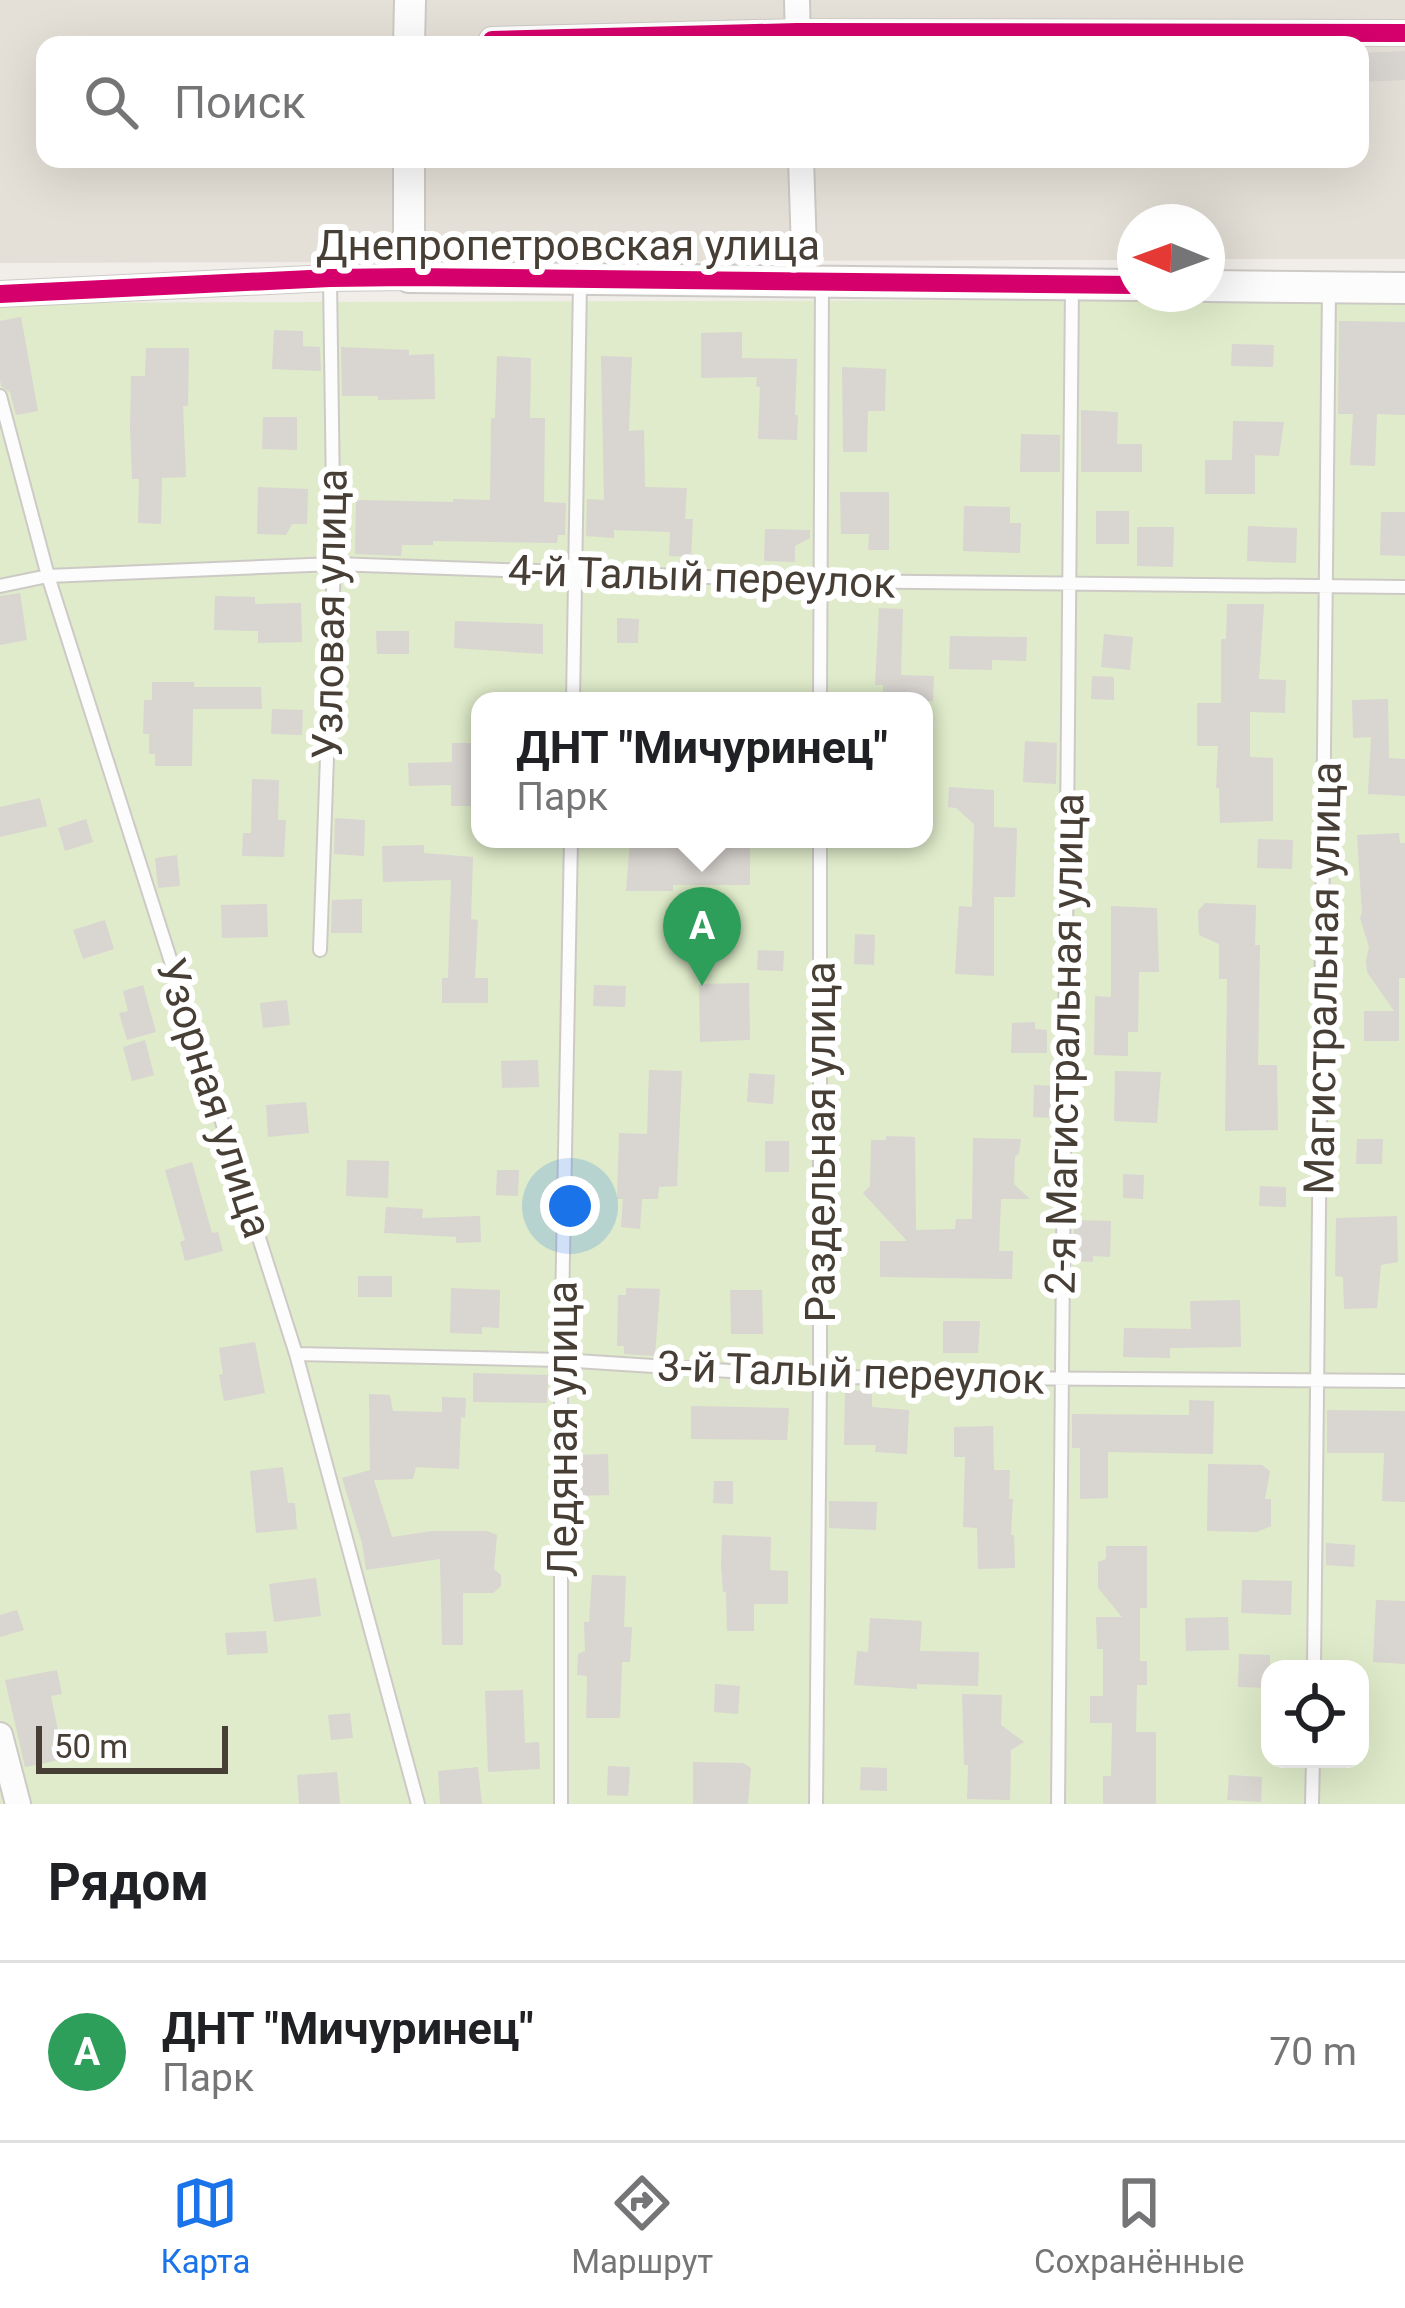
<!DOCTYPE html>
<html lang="ru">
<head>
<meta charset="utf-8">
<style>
  :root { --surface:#fff; --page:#f2f2f2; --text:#202124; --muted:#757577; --line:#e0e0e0; --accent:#1a73e8 }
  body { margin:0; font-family:Roboto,sans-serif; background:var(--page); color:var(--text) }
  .controls { position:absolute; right:36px; bottom:36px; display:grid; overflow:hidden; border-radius:24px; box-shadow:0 12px 48px #0002 }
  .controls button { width:108px; height:108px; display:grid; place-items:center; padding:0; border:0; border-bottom:3px solid var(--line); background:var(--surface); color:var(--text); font:60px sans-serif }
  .compass { position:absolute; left:1117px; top:204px; width:108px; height:108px; border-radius:50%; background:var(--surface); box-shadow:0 12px 48px #0002; rotate:271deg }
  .scale { position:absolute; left:36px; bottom:30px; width:192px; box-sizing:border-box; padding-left:12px; border:6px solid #473f36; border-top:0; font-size:33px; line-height:42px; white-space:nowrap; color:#473f36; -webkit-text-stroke:9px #fff; paint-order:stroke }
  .you { position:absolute; left:570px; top:1206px; width:42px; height:42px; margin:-30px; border:9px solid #fff; border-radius:50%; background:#1a73e8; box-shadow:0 0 0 18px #1a73e833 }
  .badge { display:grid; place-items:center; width:78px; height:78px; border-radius:50%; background:var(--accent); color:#fff; font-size:39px; font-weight:700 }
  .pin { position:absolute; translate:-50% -99px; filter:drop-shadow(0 3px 6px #0008) }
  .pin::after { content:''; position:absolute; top:63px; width:42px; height:36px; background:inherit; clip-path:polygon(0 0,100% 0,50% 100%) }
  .popup { position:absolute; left:471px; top:692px; width:462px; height:156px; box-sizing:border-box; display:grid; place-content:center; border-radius:24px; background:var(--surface); filter:drop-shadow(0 3px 9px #0005); font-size:39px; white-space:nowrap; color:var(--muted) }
  .popup b { font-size:45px; color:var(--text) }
  .popup::after { content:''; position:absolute; left:50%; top:100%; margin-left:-24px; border:24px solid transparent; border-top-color:var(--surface) }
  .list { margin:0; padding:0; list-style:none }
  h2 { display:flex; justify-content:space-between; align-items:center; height:156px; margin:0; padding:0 48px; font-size:51px }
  h2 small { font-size:39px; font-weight:400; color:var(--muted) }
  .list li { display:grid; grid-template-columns:78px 1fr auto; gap:36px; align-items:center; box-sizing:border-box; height:180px; padding:0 48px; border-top:3px solid var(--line) }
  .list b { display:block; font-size:45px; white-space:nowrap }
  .list p { margin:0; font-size:39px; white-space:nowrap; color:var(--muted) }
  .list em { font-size:39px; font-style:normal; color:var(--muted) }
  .icon { flex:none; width:66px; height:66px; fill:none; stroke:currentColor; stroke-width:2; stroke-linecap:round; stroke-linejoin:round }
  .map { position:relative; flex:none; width:1405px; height:1804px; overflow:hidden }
  .search { position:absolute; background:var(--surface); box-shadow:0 12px 48px #0002; left:36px; right:36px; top:36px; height:132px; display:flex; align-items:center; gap:30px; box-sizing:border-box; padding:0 42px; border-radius:24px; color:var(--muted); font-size:45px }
  .sheet { height:336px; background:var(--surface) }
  nav { display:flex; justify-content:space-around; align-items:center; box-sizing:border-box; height:168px; border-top:3px solid var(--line); background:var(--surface); font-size:33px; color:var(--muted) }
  nav a { display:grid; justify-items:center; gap:6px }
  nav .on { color:var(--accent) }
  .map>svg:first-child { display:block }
  .residential { fill:#e5e0d7; fill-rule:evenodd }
  .green { fill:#dfebca; fill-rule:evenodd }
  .building { fill:#d9d5d1 }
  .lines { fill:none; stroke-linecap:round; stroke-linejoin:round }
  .service-casing { stroke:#cdcac6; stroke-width:16 }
  .minor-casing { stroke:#cdcac6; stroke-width:28 }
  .tertiary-casing { stroke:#cdcac6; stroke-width:34 }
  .service { stroke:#fdfcfc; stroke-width:12 }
  .minor { stroke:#fdfcfc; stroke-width:24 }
  .tertiary { stroke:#fdfcfc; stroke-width:30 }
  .cycleway-casing { stroke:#fff; stroke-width:26 }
  .cycleway { stroke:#d6006c; stroke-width:18 }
  .labels { text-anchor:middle; stroke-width:12; stroke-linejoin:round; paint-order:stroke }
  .street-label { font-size:42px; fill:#473f36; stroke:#fff }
</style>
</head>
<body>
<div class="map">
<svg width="1405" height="1804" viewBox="0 0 1405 1804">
  <rect width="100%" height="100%" fill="#f1eeea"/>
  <path class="residential" d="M0,0H1405V259H1207V222H1135V260L0,263ZM45,45H1360V159H45Z"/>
  <path class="green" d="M1405,299V1804H0V303ZM480,701H924V839H480ZM1270,1669H1360V1759H1270Z"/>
  <path class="building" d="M1405,51V80L1360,82V53Z
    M21,317L38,411L16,415L10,392L1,386L0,380V321Z
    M1339,321L1405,322V415L1377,414L1375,466L1350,465L1353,414H1338Z
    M274,330L303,331V346L320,347L321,371L272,369Z
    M742,332V358L797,359L795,415H798L797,440L758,439L760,387L756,386L757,377L701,378V333Z
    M1232,344L1274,345L1273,367L1231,366Z
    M341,347L409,350V355L434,354L435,399L378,400V396H342Z
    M146,348H189L188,406H183L186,477L162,478L161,524L138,523L139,479H132L130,428L131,376H145Z
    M497,356L531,358L530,418H545L544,502L566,503L565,535H558L557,543L433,541V545H402L401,556L355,554L356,500L453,502V499L490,500L491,418H495Z
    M601,356L632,357L629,431L644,430L645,487L687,488L685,519H693L691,557L669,556L670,532L614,530V538L586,536L587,499L604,500Z
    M842,367L886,369L885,411H868L867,452H843Z
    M1081,410L1118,412L1117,444H1142V472H1081Z
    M263,417H297V450L262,449Z
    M1233,421L1284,422L1279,456L1255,455V494H1205V460H1232Z
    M1021,434L1060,435V472H1020Z
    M258,487L308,489L307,524H292L286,535L257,534Z
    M840,492H889V550H868L869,534H841Z
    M964,506L1010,507V523H1021L1020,553L963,551Z
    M1096,511H1129V544H1096Z
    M1381,512H1405V556L1380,555Z
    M1248,526L1297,528L1296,563L1247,561Z
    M1137,527H1174L1173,567L1137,566Z
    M765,529L810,530V538L795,546V562L764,561Z
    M20,593L27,640L0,645V596Z
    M215,596L255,597V604L301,603L302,642L258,643V631L214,630Z
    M1227,604H1264L1259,679L1286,680L1285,713L1250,712V757L1273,758V821L1220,823L1219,788H1216L1218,746H1197V703H1221V639H1226Z
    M879,608L903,609L901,675L934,676L933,701H883V685H875Z
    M617,618L639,619L638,643H617Z
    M455,621L543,624V654L454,648Z
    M376,631H409V654H377Z
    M1104,634L1133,637L1130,670L1101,667Z
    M950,636L1027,637L1026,661L992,660V670L949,669Z
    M1092,676L1114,677V700L1091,699Z
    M152,682H194V687H261L262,709H193L192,766H155V754H149V734H143L144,700H152Z
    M1388,699L1389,758L1405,759V796L1368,794L1371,737L1353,738L1352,700Z
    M272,709L303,710L302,735L271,734Z
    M1025,741L1057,743L1056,784L1023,782Z
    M452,743H480V806H451V785L409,786L408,763L452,762Z
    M252,779L279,780L278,820H286L284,857L242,856L243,833H251Z
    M949,787L994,790V827L1017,828L1015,897H994V976L955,974L959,906L972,907L974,824L956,808L948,807Z
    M40,798L47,826L0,837V807Z
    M335,818L365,820L364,856L334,854Z
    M86,819L93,842L65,851L58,828Z
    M1399,833L1400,843H1405V978H1399V1041H1364V1011H1394L1367,972L1366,961L1369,947L1360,918L1362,913L1357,835Z
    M630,839H750V885H673V891H626Z
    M1258,839L1293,840L1292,869L1257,868Z
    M424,845V853L473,857L471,919L478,920L475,978H488V1003H442V978H448L451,880L383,882L382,846Z
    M177,855L180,886L158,888L155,858Z
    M362,899V933H331L332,900Z
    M1205,903L1256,905L1255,945H1260L1258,1065H1277L1278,1130L1225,1131L1227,979H1219V944L1199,935L1198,911Z
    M267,904L268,937L222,938L221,905Z
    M1111,906L1157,908L1159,972H1139L1138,1032H1128V1056L1094,1055L1095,996L1111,997Z
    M105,920L114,949L83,959L73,930Z
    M855,934L875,935L874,965L854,964Z
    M758,950L784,951L783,971L757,970Z
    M749,983L750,1040L700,1042L699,984Z
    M143,985L156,1032L127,1040L119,1013L128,1011L123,991Z
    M594,985L626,986L625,1007L593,1006Z
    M287,1000L290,1025L263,1028L260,1003Z
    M1035,1022V1029L1047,1030V1053H1011L1012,1023Z
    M145,1040L154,1075L132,1081L123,1047Z
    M538,1060L539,1087L502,1088L501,1061Z
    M649,1070L682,1071L677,1186L659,1187L658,1199H642L640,1229L621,1227L623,1199H617L619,1133L647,1134Z
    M1115,1071L1161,1072L1157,1123L1114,1121Z
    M749,1073L775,1075L773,1104L747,1102Z
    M1034,1085L1054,1086L1053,1118L1033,1117Z
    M306,1102L309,1133L268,1137L266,1105Z
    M886,1136L915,1137L916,1230L955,1229L956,1219H972L973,1138L1021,1139L1019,1153L1015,1157L1014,1184L1030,1199H1001L999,1251H1013L1012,1279L880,1277V1241H907L863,1193L870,1186L871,1140H886Z
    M1357,1139H1383L1382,1164H1356Z
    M765,1141H789V1172H765Z
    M347,1160L389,1161L388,1198L346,1196Z
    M192,1162L212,1233L218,1232L223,1251L185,1261L180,1242L185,1240L165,1170Z
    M497,1170H519L518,1196L496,1195Z
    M1123,1174L1144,1175L1143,1199L1123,1198Z
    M1260,1186L1286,1187V1207L1259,1206Z
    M386,1207L423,1209L422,1218L480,1216L481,1242L456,1243V1237L384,1233Z
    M1397,1216L1398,1262L1381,1265L1377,1308L1344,1309L1343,1277L1335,1276L1336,1218Z
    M1074,1220L1111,1221L1110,1257L1093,1256V1262L1074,1261Z
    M358,1276H392V1297H358Z
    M451,1288L500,1290L499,1328L482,1327V1334L450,1333Z
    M626,1288L660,1289L655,1356L624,1354V1346H617L618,1295H626Z
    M730,1290H762L763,1334H731Z
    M1240,1300L1241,1347L1170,1348V1358L1123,1357L1124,1328L1191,1329L1190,1301Z
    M943,1321H980L978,1353H943Z
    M255,1342L265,1393L224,1401L219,1375L223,1374L219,1348Z
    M473,1373L548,1375L547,1403L473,1402Z
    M845,1390L872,1391V1407L909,1410L907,1454L875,1452L876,1445H844Z
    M369,1394L390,1395L393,1411L442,1412V1397L466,1398L465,1418L461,1417L459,1469L416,1467L413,1479L374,1480L392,1537L432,1531H487L497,1535L494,1569L501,1575V1586L493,1593H463V1645H442L440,1559L366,1570L362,1543L342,1478L370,1470Z
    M1189,1400L1214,1401L1213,1454L1108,1452V1498L1080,1499V1448H1072V1414L1189,1415Z
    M691,1406L789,1408L787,1440L691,1439Z
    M1327,1410L1405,1411V1502L1382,1501L1384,1453H1327Z
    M993,1426L994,1470H1010L1009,1499H1013L1011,1535H1014L1015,1568L978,1569L977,1528L963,1527L965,1457H954V1427Z
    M608,1454L609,1495L577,1496L576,1455Z
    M1208,1464L1262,1465L1270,1471L1265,1499H1271V1526L1257,1532L1207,1531Z
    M283,1467L288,1503H295L297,1529L256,1533L250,1471Z
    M714,1481H733V1504L713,1503Z
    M829,1501L877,1502L876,1530L829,1528Z
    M722,1535L771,1537L770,1570L788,1571V1604H754V1631H727L726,1592H723L721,1565Z
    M1326,1543L1355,1545L1354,1567L1326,1565Z
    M1106,1546H1147V1608H1140V1661H1147V1685H1137L1136,1732H1156V1804H1103V1776H1111L1112,1723H1090V1696H1103V1649H1097L1096,1617H1122L1098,1588V1562L1106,1559Z
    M592,1575L626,1576L624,1627H632L630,1662H622L620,1718H586L587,1676L577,1675L578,1654L585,1651L584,1622H589Z
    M316,1578L321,1616L274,1622L269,1584Z
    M1242,1580L1292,1581L1291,1615L1241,1613Z
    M1376,1600L1405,1601V1664L1373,1662Z
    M17,1610L24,1630L0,1637V1615Z
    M1228,1617L1229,1650L1186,1651L1185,1618Z
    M870,1618L922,1621L920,1651L979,1652L978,1686L917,1684V1689L854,1685L857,1651L868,1652Z
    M266,1631L268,1653L227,1655L225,1633Z
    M1239,1654L1270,1655V1688L1238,1687Z
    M57,1670L62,1694L51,1696L64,1759L25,1767L5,1680Z
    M715,1684L740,1686L738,1714L714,1712Z
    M523,1690L525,1743L539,1742L540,1769L488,1772L485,1691Z
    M962,1694L1002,1695L1001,1725L1024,1742L1011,1750L1010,1800L967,1799L968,1765H964Z
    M350,1713L353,1738L331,1740L328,1715Z
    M693,1762L743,1763L751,1768L748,1804H693Z
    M608,1766L630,1767L628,1796L607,1795Z
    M478,1767L482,1804H440L438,1771Z
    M861,1767L887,1768V1791L860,1790Z
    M337,1772L340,1804H299L297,1775Z
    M1229,1775L1262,1777L1261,1802L1227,1800Z"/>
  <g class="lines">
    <defs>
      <path id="service" d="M0,396L48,576L296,1354L418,1804
        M0,586L48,576L334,564L821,581L1405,587
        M573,701L580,282
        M820,701L822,282
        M320,950L334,564L330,279
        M296,1354L561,1360L820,1377L1405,1381
        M1314,1669L1329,290
        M561,1804V1360L571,839
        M816,1804L820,1377V839
        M1058,1804L1072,287
        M1312,1804L1313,1759"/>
      <path id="minor" d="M797,0L798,45
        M492,40L797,32L1405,33
        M801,159L805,281
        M0,294L330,278L409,277
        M0,1735L18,1804"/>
      <path id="tertiary" d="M409,45L410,0
        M409,159V277L1135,285
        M1207,286L1405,288"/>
    </defs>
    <use href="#service" class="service-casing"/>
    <use href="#minor" class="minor-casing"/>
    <use href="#tertiary" class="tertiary-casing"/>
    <use href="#service" class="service"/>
    <use href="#minor" class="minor"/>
    <use href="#tertiary" class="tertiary"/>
    <defs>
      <path id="cycleway" d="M492,40L797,32L1405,33
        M0,294L330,278L409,277L1135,285"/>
    </defs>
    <use href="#cycleway" class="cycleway-casing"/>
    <use href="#cycleway" class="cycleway"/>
  </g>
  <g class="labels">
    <g class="street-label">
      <text x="568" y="260">Днепропетровская улица</text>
      <text transform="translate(702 576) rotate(2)" y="15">4-й Талый переулок</text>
      <text transform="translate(329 614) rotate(-89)" y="15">Узловая улица</text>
      <text transform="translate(1322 978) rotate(-89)" y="15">Магистральная улица</text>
      <text transform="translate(1064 1044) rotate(-89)" y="15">2-я Магистральная улица</text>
      <text transform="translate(215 1098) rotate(72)" y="15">Узорная улица</text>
      <text transform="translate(820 1142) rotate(-90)" y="15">Раздельная улица</text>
      <text transform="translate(851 1372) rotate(2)" y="15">3-й Талый переулок</text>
      <text transform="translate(562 1429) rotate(-90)" y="15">Ледяная улица</text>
    </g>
  </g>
</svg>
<div class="controls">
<button><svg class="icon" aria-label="locate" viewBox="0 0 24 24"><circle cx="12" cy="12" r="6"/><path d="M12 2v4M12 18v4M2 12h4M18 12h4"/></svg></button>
</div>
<svg class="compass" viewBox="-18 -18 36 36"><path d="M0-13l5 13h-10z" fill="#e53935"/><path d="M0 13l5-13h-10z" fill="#757577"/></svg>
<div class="scale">50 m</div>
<div class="you"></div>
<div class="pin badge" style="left:702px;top:986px;background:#2e9e5b">A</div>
<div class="popup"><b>ДНТ &quot;Мичуринец&quot;</b>Парк</div>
<div class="search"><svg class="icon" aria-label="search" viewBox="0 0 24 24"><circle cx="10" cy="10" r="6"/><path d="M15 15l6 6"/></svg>Поиск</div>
</div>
<section class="sheet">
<h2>Рядом<small></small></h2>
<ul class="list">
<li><span class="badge" style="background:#2e9e5b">A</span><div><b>ДНТ &quot;Мичуринец&quot;</b><p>Парк</p></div><em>70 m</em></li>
</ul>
</section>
<nav>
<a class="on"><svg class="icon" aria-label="map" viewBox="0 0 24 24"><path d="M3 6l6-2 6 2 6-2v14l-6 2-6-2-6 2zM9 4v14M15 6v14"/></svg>Карта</a>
<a><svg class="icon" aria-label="directions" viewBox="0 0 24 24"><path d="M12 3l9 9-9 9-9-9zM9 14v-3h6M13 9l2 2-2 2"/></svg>Маршрут</a>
<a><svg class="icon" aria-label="saved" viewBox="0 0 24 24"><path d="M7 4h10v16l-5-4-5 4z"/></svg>Сохранённые</a>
</nav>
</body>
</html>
